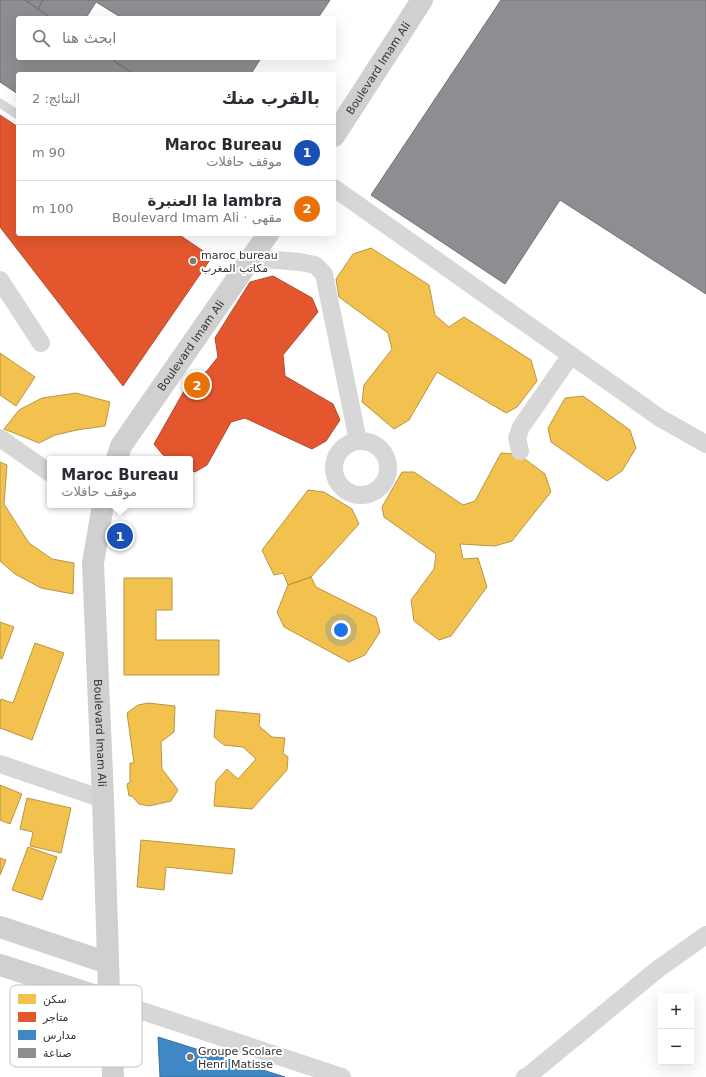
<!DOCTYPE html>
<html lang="ar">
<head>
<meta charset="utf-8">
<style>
  :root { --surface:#fff; --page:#f2f2f3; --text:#2b2b33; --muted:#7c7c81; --line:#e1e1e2; --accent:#7a7a7a }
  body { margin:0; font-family:"DejaVu Sans",Cairo,sans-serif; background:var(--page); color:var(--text); direction:rtl }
  .controls { position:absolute; right:12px; bottom:12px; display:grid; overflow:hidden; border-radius:4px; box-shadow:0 4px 16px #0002 }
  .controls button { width:36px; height:36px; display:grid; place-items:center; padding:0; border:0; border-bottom:1px solid var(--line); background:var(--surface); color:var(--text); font:20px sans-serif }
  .you { position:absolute; left:341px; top:630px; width:14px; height:14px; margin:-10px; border:3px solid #fff; border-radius:50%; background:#1a73e8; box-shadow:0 0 0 6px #1a73e833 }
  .badge { display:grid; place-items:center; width:26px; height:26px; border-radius:50%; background:var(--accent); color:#fff; font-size:13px; font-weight:700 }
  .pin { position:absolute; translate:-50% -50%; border:2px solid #fff; box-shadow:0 1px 4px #0006 }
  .popup { position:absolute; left:47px; top:456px; width:146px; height:52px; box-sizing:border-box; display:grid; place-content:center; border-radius:4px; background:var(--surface); filter:drop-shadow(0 1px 3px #0005); font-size:13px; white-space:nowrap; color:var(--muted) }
  .popup b { font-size:15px; color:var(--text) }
  .popup::after { content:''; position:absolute; left:50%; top:100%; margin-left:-8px; border:8px solid transparent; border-top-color:var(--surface) }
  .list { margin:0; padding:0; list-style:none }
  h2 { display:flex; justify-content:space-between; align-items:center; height:52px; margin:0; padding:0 16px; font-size:17px }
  h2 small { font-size:13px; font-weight:400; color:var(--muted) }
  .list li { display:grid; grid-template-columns:26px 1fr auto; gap:12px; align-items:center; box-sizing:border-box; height:56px; padding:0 16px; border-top:1px solid var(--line) }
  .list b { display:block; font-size:15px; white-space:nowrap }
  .list p { margin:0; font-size:13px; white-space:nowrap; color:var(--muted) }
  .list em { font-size:13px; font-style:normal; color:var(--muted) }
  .icon { flex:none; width:22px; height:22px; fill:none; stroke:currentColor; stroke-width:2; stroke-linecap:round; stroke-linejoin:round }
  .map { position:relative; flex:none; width:706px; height:1077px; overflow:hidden; direction:ltr }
  .search { position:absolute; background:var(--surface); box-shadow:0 4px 16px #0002; left:16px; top:16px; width:320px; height:44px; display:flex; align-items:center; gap:10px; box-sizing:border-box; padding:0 14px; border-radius:4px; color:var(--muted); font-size:15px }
  .panel { position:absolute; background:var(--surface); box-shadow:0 4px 16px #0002; left:16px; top:72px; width:320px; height:164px; border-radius:4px; direction:rtl }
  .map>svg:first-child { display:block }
  .homes { fill:#f2c14e; stroke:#b99646 }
  .shops { fill:#e4572e; stroke:#af4c30 }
  .schools { fill:#3f88c5; stroke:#3b6e99 }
  .industry { fill:#8d8d92; stroke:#727276 }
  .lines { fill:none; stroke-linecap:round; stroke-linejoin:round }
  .lane { stroke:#d7d7d7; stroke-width:9 }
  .street { stroke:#d7d7d7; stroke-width:18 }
  .secondary { stroke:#d0d0d0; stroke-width:22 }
  .poi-dot { fill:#7a7a7a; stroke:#fff; stroke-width:1.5 }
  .labels { text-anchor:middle; stroke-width:4; stroke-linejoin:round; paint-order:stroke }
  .street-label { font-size:11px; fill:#333; stroke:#fff }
  .poi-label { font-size:11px; fill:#333; stroke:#fff; text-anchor:start }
  .key { fill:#fff; stroke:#c2c2c2; stroke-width:1 }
  .key-label { font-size:11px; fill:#333 }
</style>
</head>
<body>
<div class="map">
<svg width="706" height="1077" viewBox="0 0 706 1077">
  <rect width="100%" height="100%" fill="#fff"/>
  <path class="homes" d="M371,248L429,285L435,315L449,327L464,317L531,360L537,381L517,407L506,413L437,372L409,420L394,429L362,402L364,385L392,349L388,333L339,297L336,279L353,254Z
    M0,353L35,377L16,406L0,395Z
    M76,393L110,402L105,426L77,430L55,435L39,443L4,429L19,410L42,398Z
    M583,396L630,430L636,448L622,471L607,481L551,442L548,428L565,398Z
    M501,453L518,454L545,474L551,492L512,541L495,546L460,544L463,559L478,558L487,587L451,636L439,640L414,621L411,600L434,569L436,554L384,517L382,507L402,472H414L463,505L475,501Z
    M0,462L7,465L4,504L29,543L52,559L74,563L73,594L41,588L15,574L0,561Z
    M308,490L324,492L352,509L359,524L311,577L288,585L283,573L274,575L262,550Z
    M311,577L316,587L376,617L380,632L365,655L349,662L284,627L277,612L288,585Z
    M124,578H172V610H156V640H219V675H124Z
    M0,622L14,627L2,659L0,658Z
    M35,643L64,653L32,740L0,728V703L1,699L13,703Z
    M148,703L175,706L174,732L161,742L162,769L178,790L171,801L149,806L139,804L132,796H129L127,784L130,782V763H134L127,713L138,705Z
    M216,710L260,714L259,726L272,737L285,738L283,753L288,757L287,770L252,809L214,806L216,781L227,769L238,779L256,759L243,747L224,745L214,737Z
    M0,785L22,794L10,824L0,820Z
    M27,798L71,808L61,853L30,846L33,832L20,829Z
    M141,840L235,849L232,874L166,867L164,890L137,887Z
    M28,847L57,857L42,900L12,890Z
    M0,858L6,860L0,875Z"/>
  <path class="shops" d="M0,115L18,127V234H178L212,257L123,386L0,227Z
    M273,276L312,298L318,312L283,355L285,376L333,404L340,420L326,441L312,449L245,418L231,422L207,465L195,472L190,469V459H171L163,455L154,444L193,375L206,372L218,357L215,338L250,282Z"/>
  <path class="schools" d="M158,1037L285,1077H160Z"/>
  <path class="industry" d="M0,0H25L51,18H18V58H110L134,74H18V94L0,82Z
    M25,0H43L38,9Z
    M43,0H330L318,18H122L96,2L86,18H51L38,9Z
    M501,0H706V294L560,200L505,284L371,195Z
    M116,58H261L251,74H134L114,61Z"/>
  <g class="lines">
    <path class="lane" d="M0,103L18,115"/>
    <path class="street" d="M334,188L660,418L706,444
      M252,258L300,262L315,265L324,274L358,441
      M0,280L41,343
      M0,438L50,473
      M334 468a27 27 0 1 1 54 0a27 27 0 1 1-54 0Z
      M520,451L517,438L521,427L571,355
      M0,764L103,799
      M109,1000L342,1077
      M525,1077L528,1076L658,969L706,935"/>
    <g class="secondary">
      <path id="s1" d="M334,136L422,0"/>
      <path id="s2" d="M117,459L121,446L268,234"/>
      <path id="s3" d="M103,505L93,563L103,799L109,991L113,1077"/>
      <path d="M0,927L108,963"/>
      <path d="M0,965L109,1000"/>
    </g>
  </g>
  <g class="poi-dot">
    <circle cx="193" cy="261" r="4"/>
    <circle cx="190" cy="1057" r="4"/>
  </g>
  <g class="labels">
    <g class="street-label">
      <text dy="4" stroke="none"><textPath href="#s1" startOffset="81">Boulevard Imam Ali</textPath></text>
      <text dy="4" stroke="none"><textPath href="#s2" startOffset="136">Boulevard Imam Ali</textPath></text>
      <text dy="4" stroke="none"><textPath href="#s3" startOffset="229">Boulevard Imam Ali</textPath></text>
    </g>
    <g class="poi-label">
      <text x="201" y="259">maroc bureau<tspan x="201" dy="13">مكاتب المغرب</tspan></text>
      <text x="198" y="1055">Groupe Scolare<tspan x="198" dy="13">Henri Matisse</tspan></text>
    </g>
  </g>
  <rect x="10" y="985" width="132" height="82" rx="6" class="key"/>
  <rect x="18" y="994" width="18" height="10" fill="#f2c14e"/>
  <rect x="18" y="1012" width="18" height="10" fill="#e4572e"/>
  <rect x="18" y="1030" width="18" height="10" fill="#3f88c5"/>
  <rect x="18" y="1048" width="18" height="10" fill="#8d8d92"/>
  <g class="key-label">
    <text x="43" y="1003">سكن</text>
    <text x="43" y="1021">متاجر</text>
    <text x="43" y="1039">مدارس</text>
    <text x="43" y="1057">صناعة</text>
  </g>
</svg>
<div class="controls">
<button>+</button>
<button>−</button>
</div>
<div class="you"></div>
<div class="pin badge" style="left:120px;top:536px;background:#1a4fb4">1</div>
<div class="popup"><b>Maroc Bureau</b>موقف حافلات</div>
<div class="pin badge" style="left:197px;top:385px;background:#e8710a">2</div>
<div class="search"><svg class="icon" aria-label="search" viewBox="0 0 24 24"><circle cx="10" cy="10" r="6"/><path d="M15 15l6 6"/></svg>ابحث هنا</div>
<section class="panel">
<h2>بالقرب منك<small>النتائج: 2</small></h2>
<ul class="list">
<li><span class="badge" style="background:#1a4fb4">1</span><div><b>Maroc Bureau</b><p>موقف حافلات</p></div><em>90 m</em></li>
<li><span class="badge" style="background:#e8710a">2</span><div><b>la lambra العنبرة</b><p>مقهى · Boulevard Imam Ali</p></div><em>100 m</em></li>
</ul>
</section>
</div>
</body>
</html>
